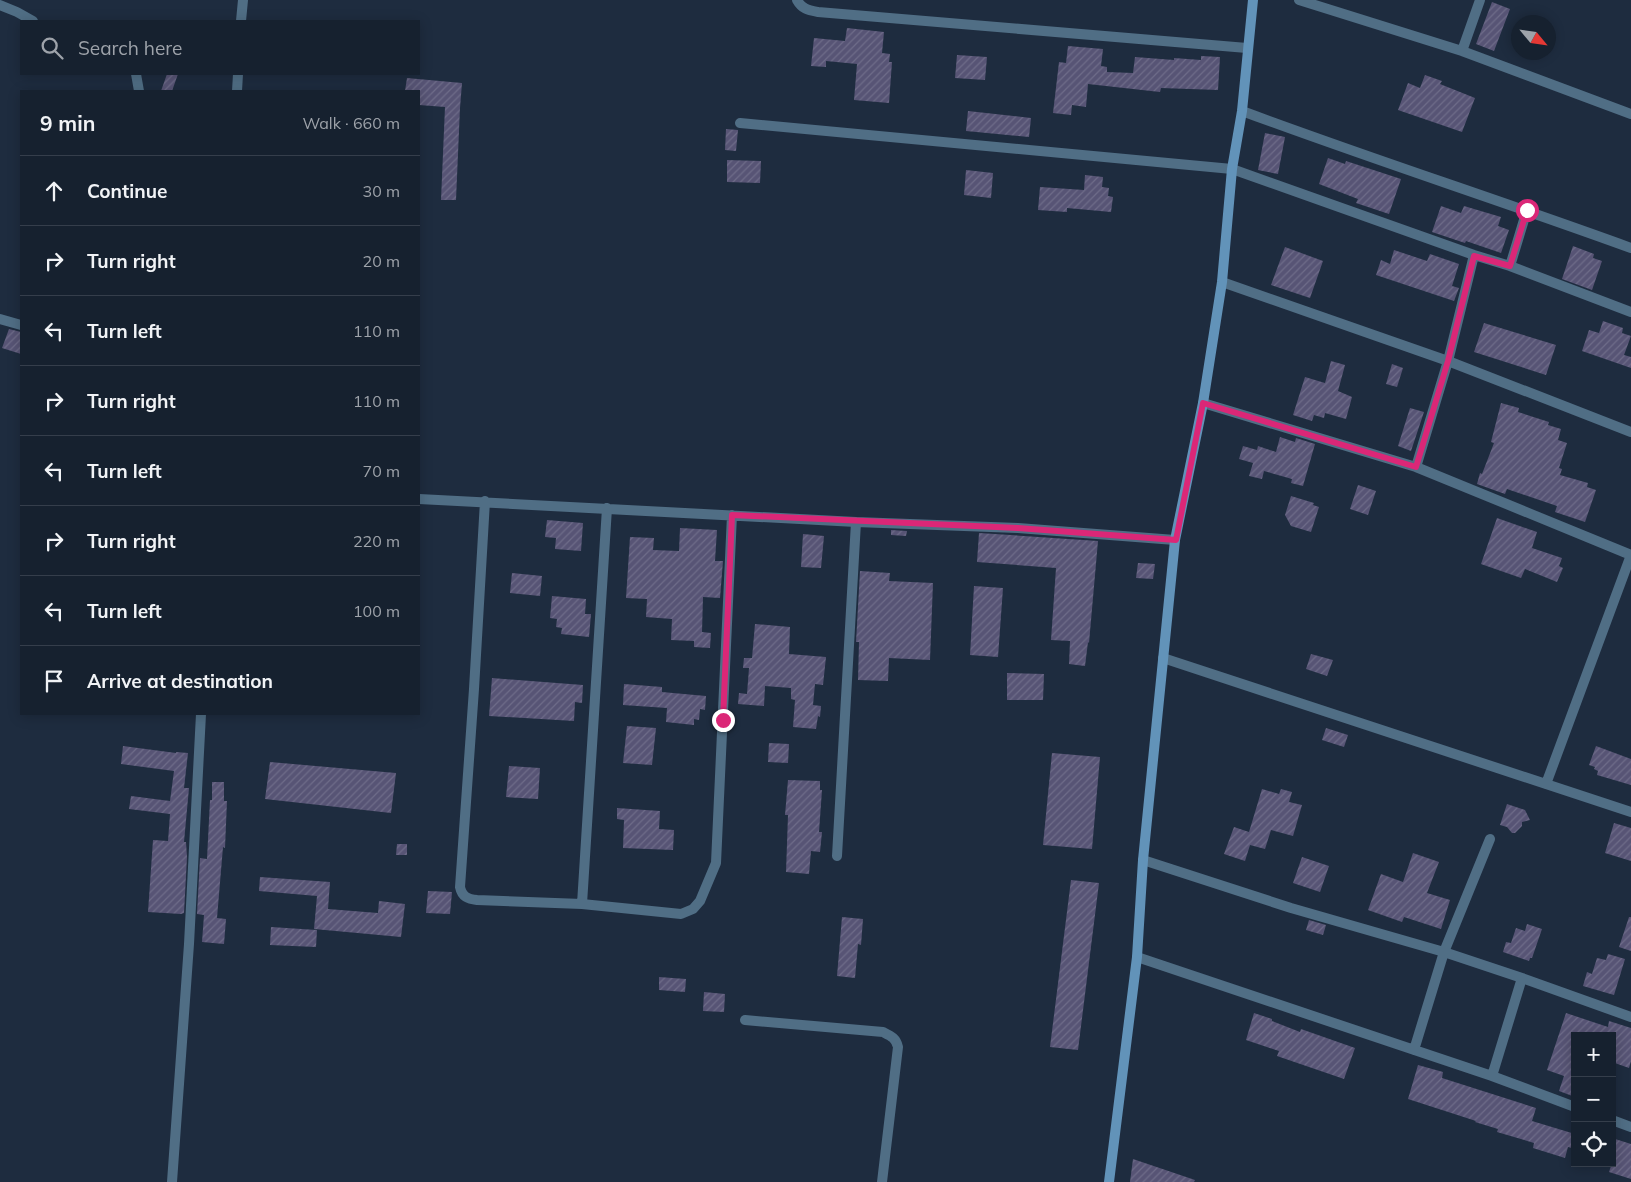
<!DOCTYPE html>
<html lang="en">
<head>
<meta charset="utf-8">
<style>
  :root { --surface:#16212f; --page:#232e3b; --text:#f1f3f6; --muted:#9ea3aa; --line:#353e4b }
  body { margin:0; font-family:Mulish,sans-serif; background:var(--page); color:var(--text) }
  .controls { position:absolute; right:15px; bottom:15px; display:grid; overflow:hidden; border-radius:0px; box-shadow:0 2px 12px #0003 }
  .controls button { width:45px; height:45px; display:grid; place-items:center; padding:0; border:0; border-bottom:1px solid var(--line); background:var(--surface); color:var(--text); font:25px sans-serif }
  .compass { position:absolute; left:1511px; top:15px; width:45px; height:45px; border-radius:50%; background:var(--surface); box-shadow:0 2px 12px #0003; rotate:119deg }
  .stop { position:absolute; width:15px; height:15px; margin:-11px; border:4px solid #db2777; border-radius:50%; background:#fff }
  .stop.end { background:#db2777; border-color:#fff; box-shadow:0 1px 5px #0008 }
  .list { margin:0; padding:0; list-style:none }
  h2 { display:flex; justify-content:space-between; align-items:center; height:65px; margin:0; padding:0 20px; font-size:21px }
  h2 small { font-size:16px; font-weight:400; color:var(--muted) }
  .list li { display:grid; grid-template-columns:32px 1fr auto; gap:15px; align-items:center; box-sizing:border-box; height:70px; padding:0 20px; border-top:1px solid var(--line) }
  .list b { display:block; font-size:19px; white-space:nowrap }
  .list em { font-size:16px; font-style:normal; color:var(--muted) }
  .icon { flex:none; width:28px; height:28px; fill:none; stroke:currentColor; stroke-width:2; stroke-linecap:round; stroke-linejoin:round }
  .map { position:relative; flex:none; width:1631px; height:1182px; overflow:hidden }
  .search { position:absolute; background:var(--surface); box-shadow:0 2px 12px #0003; left:20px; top:20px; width:400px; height:55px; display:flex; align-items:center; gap:12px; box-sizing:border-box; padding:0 18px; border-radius:0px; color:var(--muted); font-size:19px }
  .panel { position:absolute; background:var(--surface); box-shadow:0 2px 12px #0003; left:20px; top:90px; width:400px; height:625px; border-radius:0px }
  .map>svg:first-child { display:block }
  .building { fill:url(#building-hatch) }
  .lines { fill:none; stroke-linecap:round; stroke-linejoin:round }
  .street { stroke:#506e85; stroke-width:10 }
  .secondary { stroke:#6293b9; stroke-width:10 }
  .route { stroke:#db2777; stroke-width:6 }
</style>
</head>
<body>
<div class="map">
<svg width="1631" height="1182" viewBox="0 0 1631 1182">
  <defs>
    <pattern id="building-hatch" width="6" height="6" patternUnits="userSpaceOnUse" patternTransform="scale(1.25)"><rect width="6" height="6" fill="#575475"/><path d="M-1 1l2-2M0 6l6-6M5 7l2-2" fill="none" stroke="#6e6c89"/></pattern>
  </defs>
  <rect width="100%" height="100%" fill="#1e2c3f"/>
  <path class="building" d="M1492,2L1510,9L1494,51L1476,44Z
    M847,28L884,32L882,53L890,54L889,62H892L889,103L854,100L857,64L826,61V67L811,66L814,38L845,41Z
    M1068,46L1103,49L1101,66L1107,67V72L1133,73L1135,57L1174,60V58L1201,60V56L1220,57L1218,90L1161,88L1160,92L1088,84L1086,107L1072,105L1071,115L1053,113L1059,62L1066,63Z
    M957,55L987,57L985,80L955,78Z
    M167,74H178L172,91H161Z
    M1425,75L1442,81L1440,84L1475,98L1462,132L1398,110L1408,83L1420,88Z
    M407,78L462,83L460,108L456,200H441L445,107L419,105V91H405Z
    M968,111L1031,118L1029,137L966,131Z
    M726,129L738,130L736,151L725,150Z
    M1265,133L1285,137L1278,174L1258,170Z
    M1328,158L1345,164L1346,161L1401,179L1389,214L1356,203L1358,199L1319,184Z
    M727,160L761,161L760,183L727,182Z
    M966,170L993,173L991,198L964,195Z
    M1085,175L1103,177L1102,187L1109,188L1108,196L1113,197L1111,212L1067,208V212L1038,210L1040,187L1084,190Z
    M1441,206L1461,213L1464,206L1501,217L1498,226L1509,230L1501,253L1466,241L1465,243L1432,232Z
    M1573,246L1594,254L1593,258L1602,261L1592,290L1562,279Z
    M1285,247L1323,261L1310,298L1271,285Z
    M1394,250L1427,261L1430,254L1459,264L1452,286L1459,288L1454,301L1376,275L1381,260L1390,264Z
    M1603,321L1623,328L1622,333L1631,336L1624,355L1631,357V368L1582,351L1589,330L1599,333Z
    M1484,323L1556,345L1546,375L1474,352Z
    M9,329L21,332V354L2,348Z
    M1331,361L1345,365L1338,391L1352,397L1346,419L1325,413L1324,418L1314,415L1312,421L1293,415L1305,377L1325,383Z
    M1392,364L1403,368L1397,387L1386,384Z
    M1501,403L1519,408L1518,412L1549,422L1548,425L1561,429L1558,440L1567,443L1559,468L1562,469L1560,475L1588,483L1587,487L1596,490L1585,522L1555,512L1557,506L1507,489L1505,494L1477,484L1480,473L1482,474L1494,443L1491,442Z
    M1410,408L1424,412L1411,451L1398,446Z
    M1280,437L1295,442L1296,438L1315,444L1303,486L1291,483L1292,479L1264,471L1262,479L1249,476L1253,463L1239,459L1243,446L1257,450L1258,446L1276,452Z
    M1358,485L1376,491L1368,515L1350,509Z
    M1291,496L1314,503L1313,505L1319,507L1311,532L1291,526L1285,515Z
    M1497,518L1537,532L1532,548L1562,558L1559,566L1563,568L1557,582L1525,569L1521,578L1481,564Z
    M547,520L583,523L581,551L555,549L556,538L545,537Z
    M680,528L717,530L715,561H723L720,598L703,597L702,632L711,633L710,648L694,647V641L671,640L672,619L646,617L647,599L626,598L630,537L654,538L653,550L679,551Z
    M891,530L907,531L906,536L891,535Z
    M979,533L1098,541L1089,643L1088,642L1085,666L1069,664L1070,641L1051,640L1056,568L977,562Z
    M803,534L824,536L821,568L801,567Z
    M1138,563L1155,564L1153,579L1136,578Z
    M860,571L890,573L889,581L933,583L930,660L889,658L888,681L858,680L859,642H856Z
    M512,573L542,576L540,596L510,593Z
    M974,586L1003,588L998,657L970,655Z
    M552,596L586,599L585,614H591L589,637L561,634L562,628L556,627L557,619L550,618Z
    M755,624L790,627L789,654L826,657L823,685L815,684L813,705L821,706L820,717L818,716L816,729L793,727L795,700L791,699V688L765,686L764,706L738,704L739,693L747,694L749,668H743L744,658H752Z
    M1311,654L1333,660L1327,676L1306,669Z
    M1007,673L1044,674L1043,700H1007Z
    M492,678L583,685L582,703L575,702L574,721L489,716Z
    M624,684L662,687V692L706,696L705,710L700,709L699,720L694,719V725L666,722L667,708L623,705Z
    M627,726L656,728L652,765L623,763Z
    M1326,728L1348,735L1344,747L1322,740Z
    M769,743L789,744L788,763L768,762Z
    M123,746L176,753V752L188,753L184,788H189L184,842H186L187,857L184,913L181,914L148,912L153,840L168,841L170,814L129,809L131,796L170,801L174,771L121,764Z
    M1596,746L1631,759V785L1597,775L1598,771L1594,769L1595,767L1589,765Z
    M1052,753L1100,757L1092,849L1043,845Z
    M270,762L396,773L391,813L265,799Z
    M509,766L540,768L538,799L506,797Z
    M788,780L820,781V790H822L819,832H822L820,852L811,851L809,874L786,872L788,815H785Z
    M212,782H224V801H227L225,848L223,847L217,918L226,919L224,944L202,942L204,915L197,914L200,858L207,859L210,800H212Z
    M1262,789L1279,794L1281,789L1292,792L1289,802L1302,805L1293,836L1271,830L1265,849L1250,845L1245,861L1224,854L1234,827L1249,832Z
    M1507,804L1525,810L1530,820L1522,822V826L1515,833H1512L1507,827L1500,825Z
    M617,808L660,811L659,829L674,830L673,850L623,848L624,820L617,819Z
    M1614,823L1631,828V861L1605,853Z
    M397,844H407V855H396Z
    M1413,853L1439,862L1427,893L1450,900L1441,929L1404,917L1402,922L1368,910L1381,874L1403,882Z
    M1302,857L1329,866L1320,892L1293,883Z
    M260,877L330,882L328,909L378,913L379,901L405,904L401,937L314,929L317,896L259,891Z
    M1071,880L1099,883L1078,1050L1050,1047Z
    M428,891L452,892L450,914L426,913Z
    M842,917L863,919L861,945L858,944L855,978L837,976Z
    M1629,917H1631V951L1619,947Z
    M1309,920L1326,925L1323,935L1306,930Z
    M1527,924L1542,929L1532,958H1530L1529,961L1503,952L1506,942L1511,943L1516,928L1525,931Z
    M271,927L317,930L316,947L270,945Z
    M1608,954L1625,959L1614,995L1583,986L1587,972L1592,974L1597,958L1606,960Z
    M659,977L686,979L685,992L659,990Z
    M704,992L725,994L724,1012L703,1011Z
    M1254,1013L1272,1019V1021L1300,1032L1301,1029L1355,1048L1344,1079L1277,1056L1279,1051L1246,1040Z
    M1566,1013L1608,1027L1609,1021L1631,1028V1061L1629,1068L1612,1062V1036H1575V1097L1559,1091L1564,1076L1547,1070Z
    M1418,1065L1443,1072L1442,1078L1536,1108L1532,1121L1575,1134V1149L1568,1147L1565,1158L1533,1148L1534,1143L1497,1132L1498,1129L1475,1122L1476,1121L1408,1099Z
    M1612,1138L1631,1144V1179L1609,1172L1612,1163Z
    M1133,1159L1195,1180L1194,1182H1130Z"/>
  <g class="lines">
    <path class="street" d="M797,0C802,9 808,10 818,12L1247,48
      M1299,0L1462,51L1631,114
      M0,5L17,12L33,21
      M241,21L243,0
      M1462,51L1480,0
      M136,74L139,91
      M237,91L238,74
      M1242,111C1371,159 1502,201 1631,248
      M740,123L1232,169L1474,255L1510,266L1631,312
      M1510,266L1527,210
      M1222,282L1448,361L1631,432
      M0,319L21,325
      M1203,403L1416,467L1631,555
      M1416,467L1448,361L1474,255
      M419,499L856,522L1018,528L1175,540
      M485,501L474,689L460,887C462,897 468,899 477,900L582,904L681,914L693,909L700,901L716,863L732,515
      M1163,658L1631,812
      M1546,784L1631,555
      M837,856L856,522
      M1143,860L1291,908L1444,952L1522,978L1631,1017
      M582,904L607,508
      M1137,957L1492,1076L1575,1107
      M745,1020L883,1032C891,1036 896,1038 898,1047L882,1182
      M1414,1050L1444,952L1490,839
      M1492,1076L1522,978
      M1612,1120L1631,1127
      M172,1182L189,944L201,714"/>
    <path class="secondary" d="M1109,1182L1137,957L1143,860L1175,540L1203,403L1222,282L1232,169L1242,111L1253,0"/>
  </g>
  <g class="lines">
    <path class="route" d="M723,720L732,515L1018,528L1176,540L1203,403L1416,467L1448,361L1474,256L1510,266L1527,210"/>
  </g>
</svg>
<div class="controls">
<button>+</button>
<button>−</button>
<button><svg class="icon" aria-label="locate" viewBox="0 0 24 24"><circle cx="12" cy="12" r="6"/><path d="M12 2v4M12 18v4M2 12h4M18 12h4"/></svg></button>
</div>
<svg class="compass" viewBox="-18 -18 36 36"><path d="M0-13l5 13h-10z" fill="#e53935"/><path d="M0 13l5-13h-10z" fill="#9ea3aa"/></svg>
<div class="stop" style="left:1527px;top:210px"></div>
<div class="stop end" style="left:723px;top:720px"></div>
<div class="search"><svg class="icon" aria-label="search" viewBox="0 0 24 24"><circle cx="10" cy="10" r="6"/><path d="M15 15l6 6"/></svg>Search here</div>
<section class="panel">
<h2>9 min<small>Walk · 660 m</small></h2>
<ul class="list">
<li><svg class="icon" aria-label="ahead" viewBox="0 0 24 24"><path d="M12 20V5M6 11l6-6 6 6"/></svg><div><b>Continue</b></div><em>30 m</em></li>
<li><svg class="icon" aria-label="right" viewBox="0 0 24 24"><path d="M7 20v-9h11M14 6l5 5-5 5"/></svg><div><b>Turn right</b></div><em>20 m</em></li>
<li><svg class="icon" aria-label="left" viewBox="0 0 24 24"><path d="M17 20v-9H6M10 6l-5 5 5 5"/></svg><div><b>Turn left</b></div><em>110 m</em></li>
<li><svg class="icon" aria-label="right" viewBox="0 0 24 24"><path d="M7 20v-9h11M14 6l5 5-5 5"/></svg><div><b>Turn right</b></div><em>110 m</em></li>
<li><svg class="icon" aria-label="left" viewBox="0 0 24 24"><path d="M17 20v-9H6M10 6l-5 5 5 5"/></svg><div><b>Turn left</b></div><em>70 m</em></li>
<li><svg class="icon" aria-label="right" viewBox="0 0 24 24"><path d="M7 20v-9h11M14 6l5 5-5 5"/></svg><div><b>Turn right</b></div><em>220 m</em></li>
<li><svg class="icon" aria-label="left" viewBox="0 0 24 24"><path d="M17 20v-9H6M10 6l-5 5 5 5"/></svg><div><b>Turn left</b></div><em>100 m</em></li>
<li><svg class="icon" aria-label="arrive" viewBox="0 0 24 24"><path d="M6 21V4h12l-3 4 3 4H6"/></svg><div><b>Arrive at destination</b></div></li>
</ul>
</section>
</div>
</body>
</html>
